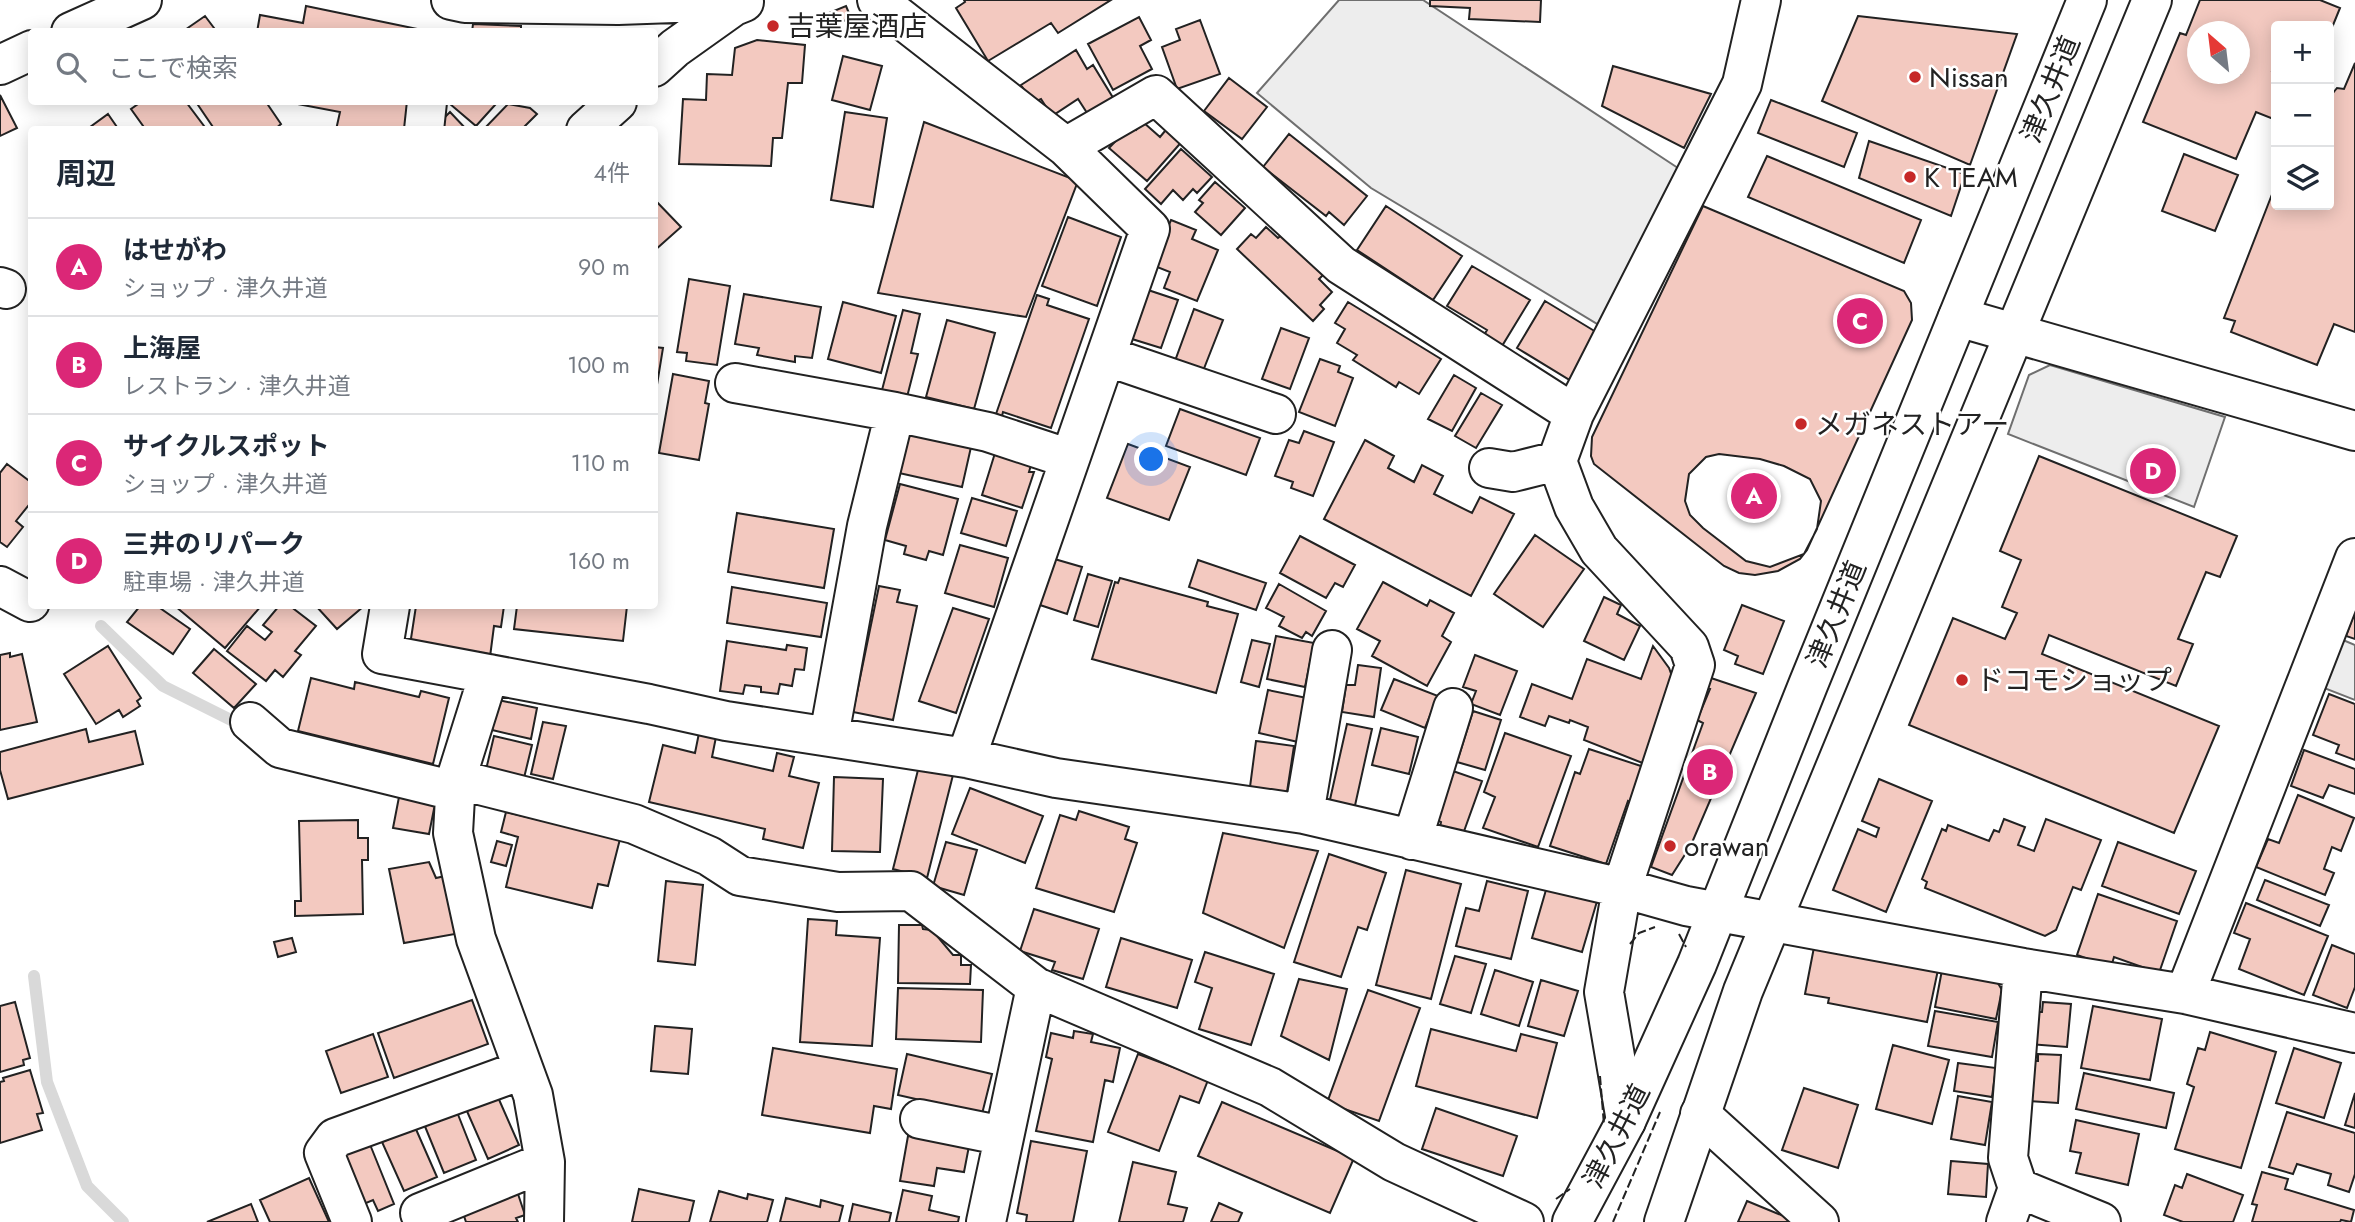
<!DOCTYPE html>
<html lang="ja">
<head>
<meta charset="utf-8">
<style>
  :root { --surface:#fff; --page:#f6f6f7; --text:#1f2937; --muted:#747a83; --line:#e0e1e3; --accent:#db2777 }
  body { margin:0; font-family:Jost,"Noto Sans JP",sans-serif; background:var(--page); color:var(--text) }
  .controls { position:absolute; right:21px; top:21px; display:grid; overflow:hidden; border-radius:7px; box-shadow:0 4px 18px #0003 }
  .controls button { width:63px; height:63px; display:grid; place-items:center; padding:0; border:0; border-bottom:2px solid var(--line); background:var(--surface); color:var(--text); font:35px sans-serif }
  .compass { position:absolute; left:2187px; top:21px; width:63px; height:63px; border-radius:50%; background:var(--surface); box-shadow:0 4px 18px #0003; rotate:332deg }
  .you { position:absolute; left:1152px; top:460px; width:24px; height:24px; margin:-18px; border:5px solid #fff; border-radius:50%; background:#1a73e8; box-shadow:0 0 0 10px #1a73e833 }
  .badge { display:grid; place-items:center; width:46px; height:46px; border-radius:50%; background:var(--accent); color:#fff; font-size:23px; font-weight:700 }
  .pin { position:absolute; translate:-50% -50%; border:4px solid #fff; box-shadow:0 2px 7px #0006 }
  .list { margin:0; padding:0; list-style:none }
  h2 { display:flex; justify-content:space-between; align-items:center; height:91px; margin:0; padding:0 28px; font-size:30px }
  h2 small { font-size:23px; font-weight:400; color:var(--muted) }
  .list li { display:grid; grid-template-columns:46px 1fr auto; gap:21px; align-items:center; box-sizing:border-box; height:98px; padding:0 28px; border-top:2px solid var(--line) }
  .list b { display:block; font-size:26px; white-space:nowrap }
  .list p { margin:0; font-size:23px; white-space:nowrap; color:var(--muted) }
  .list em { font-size:23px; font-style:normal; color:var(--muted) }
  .icon { flex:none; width:38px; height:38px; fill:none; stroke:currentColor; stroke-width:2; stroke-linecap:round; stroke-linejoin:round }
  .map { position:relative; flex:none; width:2355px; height:1222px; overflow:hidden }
  .search { position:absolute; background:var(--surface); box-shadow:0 4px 18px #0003; left:28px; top:28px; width:630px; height:77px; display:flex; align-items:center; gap:18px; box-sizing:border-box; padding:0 24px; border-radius:7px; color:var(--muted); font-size:26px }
  .panel { position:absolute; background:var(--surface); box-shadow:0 4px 18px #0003; left:28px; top:126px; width:630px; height:483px; border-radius:7px }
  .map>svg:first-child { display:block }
  .parking { fill:#ededed; stroke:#6f6f6f; stroke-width:2 }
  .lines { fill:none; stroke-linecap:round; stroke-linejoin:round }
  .stream { stroke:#d9d9d9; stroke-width:12 }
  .building { fill:#f3c9c0; stroke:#222; stroke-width:2; fill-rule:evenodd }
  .minor-casing { stroke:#222; stroke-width:42 }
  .major-casing { stroke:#222; stroke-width:42 }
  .minor { stroke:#fff; stroke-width:38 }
  .major { stroke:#fff; stroke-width:38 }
  .fence { stroke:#222; stroke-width:2; stroke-dasharray:9 3.5; stroke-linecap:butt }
  .poi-dot { fill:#c62828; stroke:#fff; stroke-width:2.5 }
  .labels { text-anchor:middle; stroke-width:5; stroke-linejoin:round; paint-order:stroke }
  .poi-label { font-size:28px; fill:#222; stroke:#fff; text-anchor:start }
  .street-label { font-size:28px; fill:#222; stroke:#fff }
</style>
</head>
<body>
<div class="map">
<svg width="2355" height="1222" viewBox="0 0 2355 1222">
  <rect width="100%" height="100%" fill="#fff"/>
  <path class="parking" d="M1339,0H1423L1684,172L1599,325L1371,188L1257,93Z
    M2050,365L2225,417L2194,507L2008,434L2029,375Z
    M2343,640L2355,645V700L2324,688Z"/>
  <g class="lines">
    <path class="stream" d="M101,626L163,686L245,727
      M34,976L47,1082L87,1186L123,1222"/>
  </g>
  <path class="building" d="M964,0H1111L1058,33L1051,23L988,61L956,8L965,2Z
    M1430,0H1541L1540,22L1469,19L1470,8L1430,6Z
    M2200,0H2320L2340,8L2329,35V26H2276V61L2272,71L2276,73V120L2256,112L2236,159L2143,122L2180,33L2186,35ZM2198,32H2240V74H2198Z
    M306,6L427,31L257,32L260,15L303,23Z
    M846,6L851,18L824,29L819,17Z
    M205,16L217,32H182Z
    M1858,16L2017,34L1970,165L1822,101Z
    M1139,17L1151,40L1140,46L1152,69L1113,90L1088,44Z
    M1200,20L1220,74L1177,89L1162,47L1180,40L1176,29Z
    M473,24L521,26V32H472Z
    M757,40L805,45L802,83H788L782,138H773L771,166L679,164L683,99L706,100L707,74L732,75L735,48Z
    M1076,50L1087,69L1093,65L1115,101L1089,116L1078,99L1052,116L1041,99L1032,103L1021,85Z
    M843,56L882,66L870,110L832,100Z
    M2355,63V332L2334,324L2317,365L2231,332L2235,321L2224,318L2276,184V205H2329V98L2337,88L2344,89Z
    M1613,66L1711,94L1684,148L1602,106Z
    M1229,78L1267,107L1242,139L1204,111Z
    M0,95L17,128L0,136Z
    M1771,100L1857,133L1844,167L1758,133Z
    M141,102H186L207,130H146L131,109Z
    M196,102H266L281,124L274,130H215Z
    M287,102H412L407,130H336L340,112Z
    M452,102H492L495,105L476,126L450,104Z
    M508,104L530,108L537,114L521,130H483Z
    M450,112L467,130H447L440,122Z
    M845,112L887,118L873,207L831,200Z
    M108,114L119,130H86Z
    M924,122L1078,181L1026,317L878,293Z
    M1143,122L1160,137L1170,125L1185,138L1147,181L1109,148L1130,126L1136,130Z
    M1289,134L1367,196L1344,225L1329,212L1326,216L1263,167Z
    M1869,141L1965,174L1951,216L1859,178Z
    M1181,149L1212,177L1197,193L1193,189L1183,200L1173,190L1161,204L1145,189Z
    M2184,154L2238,175L2215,231L2162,211Z
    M1767,156L1921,220L1904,263L1748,197Z
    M1215,182L1245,208L1221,235L1195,212L1203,203L1199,200Z
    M654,199L681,227L654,251Z
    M1386,206L1462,256L1433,300L1357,250Z
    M1703,206L1904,291L1911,303L1912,320L1807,550L1800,559L1778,571L1755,575L1739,573L1724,566L1594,464L1591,456L1592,437Z
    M1068,217L1121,237L1097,306L1042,286Z
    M1171,220L1196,230L1192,239L1218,250L1197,301L1164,288L1170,272L1152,265Z
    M1266,227L1278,238L1283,234L1324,274L1319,279L1332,292L1320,305L1324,309L1313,321L1237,249L1251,234L1256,238Z
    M1472,266L1530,300L1502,346L1484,335L1487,330L1447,306Z
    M689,279L730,286L717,365L686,361L687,353L677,352Z
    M1148,290L1178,300L1161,348L1132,339Z
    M744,294L821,307L812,358L795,356V362L757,355L759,348L735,344Z
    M1037,295L1049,299L1047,305L1089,319L1051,428L1003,412L1002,416L996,414Z
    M1545,301L1601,335L1573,382L1517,348Z
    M843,302L896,316L881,373L828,359Z
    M1348,302L1441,359L1419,394L1399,382L1396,387L1353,360L1357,355L1337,343L1345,329L1335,323Z
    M1194,309L1223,320L1203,371L1175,361Z
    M903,310L920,314L911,353L918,354L907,397L882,390Z
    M947,320L995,333L974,409L926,397Z
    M1281,328L1309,338L1290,389L1262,379Z
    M654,347L663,348L654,403Z
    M1320,359L1340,366L1338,372L1353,378L1335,426L1299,412Z
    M673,374L709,381L705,403L709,404L699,460L659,453Z
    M1454,375L1476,388L1452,431L1428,419Z
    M1481,393L1502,405L1476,448L1455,436Z
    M1180,409L1260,438L1246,475L1166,446Z
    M1304,431L1334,442L1313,496L1291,488L1293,482L1275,476L1289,440L1299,443Z
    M908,433L971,447L962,487L899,473Z
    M1365,440L1394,456L1388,468L1414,482L1422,465L1443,476L1434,494L1472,513L1480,497L1514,514L1471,596L1324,519Z
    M1128,444L1190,467L1169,520L1107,498Z
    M995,453L1031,465L1029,472H1034L1022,508L982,495Z
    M1719,454L1760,459L1784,466L1810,479L1821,501L1817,529L1804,554L1770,567L1746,561L1703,528L1690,515L1685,501L1689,474L1706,457Z
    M2039,456L2237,536L2220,577L2206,572L2178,639L2193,644L2176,686L2049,635L2042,654L2219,726L2174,833L1909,725L1953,618L2005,639L2017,613L2002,607L2021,560L2000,551Z
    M7,464L32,483V501L16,521L23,527L7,547L0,542V473Z
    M900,484L958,499L943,555L929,551L926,560L904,554L906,546L885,540Z
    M972,498L1017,511L1006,546L961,533Z
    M737,513L834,529L824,588L728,572Z
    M1535,535L1584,569L1543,627L1494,594Z
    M1300,536L1355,565L1343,587L1335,583L1326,598L1280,573Z
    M960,545L1008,558L994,607L945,593Z
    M1051,558L1082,567L1067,614L1037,604Z
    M1198,560L1266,583L1256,610L1189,587Z
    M1088,574L1112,581L1098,627L1074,620Z
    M1120,578L1208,602L1207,606L1238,614L1216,693L1092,659L1115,582L1118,583Z
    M1383,582L1427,606L1430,600L1454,613L1442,636L1451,642L1427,686L1372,656L1380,641L1357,629Z
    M1279,584L1326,611L1312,636L1306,632L1302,638L1279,626L1284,617L1266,608Z
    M879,586L900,590L897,602L917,606L893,720L853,712Z
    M732,587L827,603L821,637L727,623Z
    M1604,597L1621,605L1617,614L1640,626L1624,660L1584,641Z
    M1742,605L1784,621L1763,674L1735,664L1738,656L1724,650Z
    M140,606H157L190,629L173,654L127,622Z
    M175,606H261L225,648Z
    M279,606H290L316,626L295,651L301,655L283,677L275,670L266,681L227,651L247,626L265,640L272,632L263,625Z
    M316,606H364L337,629Z
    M416,606H504L501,627L494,626L490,657L410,645Z
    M517,606H627L623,641L514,629Z
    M953,608L989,619L956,713L919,701Z
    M2355,611V639L2346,636Z
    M1276,636L1314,643L1305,687L1267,679Z
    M1252,640L1270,644L1259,687L1241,682Z
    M727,641L786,650L787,645L807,648L804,670L795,669L792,686L780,684L778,694L761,692V687L745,685L743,694L720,691Z
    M108,646L141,698L137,701L140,706L123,717L119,710L96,724L64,674Z
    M1653,646L1669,668L1673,679L1645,764L1584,740L1588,727L1570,720L1569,723L1549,716L1545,726L1520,717L1532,684L1572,699L1587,659L1641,679Z
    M214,649L256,684L234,708L193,673Z
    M10,653V657L22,654L37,722L0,730V655Z
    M1475,655L1517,671L1500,715L1471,704L1476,691L1463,687Z
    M1358,665L1381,668L1374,717L1342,712L1346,685H1355Z
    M1708,677L1756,693L1691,845L1672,875L1651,867L1703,723L1697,720L1710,689L1705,688Z
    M311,678L354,689L355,682L419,697L421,691L449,698L433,764L298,731Z
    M1394,679L1438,696L1425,728L1381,710Z
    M1268,690L1307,698L1298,742L1259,733Z
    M2329,694L2355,704V760L2336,753L2339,745L2313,735Z
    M498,700L537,708L531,739L492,730Z
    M1473,711L1501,720L1485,770L1457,762Z
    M543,722L566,726L553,779L531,774Z
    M1347,724L1372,729L1354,810L1329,804Z
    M1381,728L1418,737L1409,774L1372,765Z
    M86,729L89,742L135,731L143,764L8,799L0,770V752Z
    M699,733L716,737L712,757L773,771L777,753L794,757L789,776L819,783L803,848L763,839L765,829L649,802L663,745L695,753Z
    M1505,733L1571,756L1538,847L1483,828L1495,797L1484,792Z
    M494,736L532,745L523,782L485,774Z
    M1256,741L1294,746L1287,792L1250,787Z
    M1589,749L1647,768L1634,804L1628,801L1606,864L1550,846L1575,772L1580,774Z
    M2304,750L2355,769V794L2329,785L2323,798L2291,786Z
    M919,766L953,775L927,878L893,869Z
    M1450,770L1482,781L1463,834L1440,827L1441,822L1434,819Z
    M834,777L883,779L880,852L832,851Z
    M1879,779L1932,801L1886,912L1833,890L1858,829L1876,837L1879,828L1862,821Z
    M970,788L1043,816L1025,863L952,834Z
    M2298,795L2354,818L2341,851L2332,847L2324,869L2334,873L2325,895L2256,867L2268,839L2279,843Z
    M399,797L435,804L429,834L393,828Z
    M1079,811L1129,827L1125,839L1137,843L1114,912L1036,888L1060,815L1076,820Z
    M506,812L620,839L608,886L598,884L592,908L506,887L518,837L501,832Z
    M2004,819L2025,827L2018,845L2034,851L2046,819L2101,840L2081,890L2073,887L2056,930L2045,936L1925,888L1927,882L1922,879L1942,829L1946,831L1948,825L1989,841L1994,830L1999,832Z
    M358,820V838H368V860H362L363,914L295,916V901H301L299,821Z
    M1223,833L1318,851L1284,948L1203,913Z
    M497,841L512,845L506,866L491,862Z
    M946,842L977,850L964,895L933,886Z
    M2118,842L2196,871L2179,914L2102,886Z
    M1329,854L1386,873L1367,930L1358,927L1341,977L1294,962Z
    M429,862L436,878L445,876L455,934L404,943L389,869Z
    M1406,870L1461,884L1431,999L1376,985Z
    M2265,880L2329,905L2320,926L2257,900Z
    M666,881L703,885L695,965L658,961Z
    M1487,881L1528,891L1511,959L1456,946L1466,908L1479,911Z
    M1548,883L1598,898L1582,952L1532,938Z
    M2098,894L2177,921L2159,973L2114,957L2111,967L2077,955Z
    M2246,903L2328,936L2304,995L2239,969L2250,939L2234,933Z
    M1034,909L1099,929L1083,979L1052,970L1055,962L1020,951Z
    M808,919L837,921L836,935L880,938L872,1046L800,1042Z
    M899,925H922L923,929L932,930L953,955H961V965H971L970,984L898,983Z
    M292,938L296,952L278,957L274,942Z
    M1121,938L1192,960L1177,1008L1106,987Z
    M1815,942L1939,965L1927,1022L1828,1003L1829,998L1805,994Z
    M2332,945L2355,954V987L2347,1008L2313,995Z
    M1205,952L1274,974L1251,1045L1199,1029L1212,988L1195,982Z
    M1455,956L1486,964L1471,1013L1440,1004Z
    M1495,970L1533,982L1519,1026L1481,1014Z
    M1942,970L1996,980L2002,990L1996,1019L1935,1007Z
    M1299,979L1347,989L1329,1060L1281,1036Z
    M1541,980L1578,991L1564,1036L1528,1026Z
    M898,988L983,990L981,1042L896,1039Z
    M1368,990L1420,1008L1379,1121L1327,1103Z
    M472,1000L488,1044L394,1078L378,1033Z
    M15,1002L30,1058L23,1060L24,1065L0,1072V1006Z
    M2043,1002L2071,1004L2067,1047L2030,1044L2032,1012H2042Z
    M2093,1006L2162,1019L2150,1080L2081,1068Z
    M1935,1011L1998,1022L1992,1057L1928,1046Z
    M655,1026L692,1029L688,1074L651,1071Z
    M1431,1029L1516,1051L1521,1034L1557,1043L1537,1118L1416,1086Z
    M1074,1031L1093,1034L1091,1042L1120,1048L1113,1082L1105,1080L1093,1142L1036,1131L1052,1059L1046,1057L1051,1033L1073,1038Z
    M2210,1032L2276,1052L2241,1168L2175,1149L2194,1087L2187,1084L2198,1048L2205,1050Z
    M373,1034L388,1077L341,1093L326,1051Z
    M1893,1045L1949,1060L1932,1124L1876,1109Z
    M773,1048L897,1069L891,1109L874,1106L870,1133L762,1115Z
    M2294,1048L2341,1063L2324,1118L2276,1103Z
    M907,1054L992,1074L982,1114L898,1095Z
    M1138,1054L1208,1080L1199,1103L1180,1096L1159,1151L1108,1132Z
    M2038,1054L2061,1055L2058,1103L2027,1101L2029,1061H2038Z
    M1958,1063L1996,1068L1992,1097L1954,1091Z
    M30,1070L43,1113L37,1114L42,1130L0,1143V1082L4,1081L3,1078Z
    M2084,1073L2174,1093L2166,1128L2076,1109Z
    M1804,1088L1858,1105L1838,1168L1782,1150Z
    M2355,1093V1128L2345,1125Z
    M497,1095L519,1145L488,1159L466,1109Z
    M1958,1096L1992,1102L1985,1145L1951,1139Z
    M1222,1102L1354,1158L1330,1213L1198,1156Z
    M1436,1108L1517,1136L1503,1176L1422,1149Z
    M457,1112L476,1160L444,1173L424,1124Z
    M2287,1112L2355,1133V1174L2349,1192L2328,1185L2331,1174L2297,1164L2293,1174L2269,1167Z
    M2076,1120L2139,1134L2128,1185L2076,1173L2081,1153L2070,1151Z
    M415,1127L437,1177L404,1191L382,1142Z
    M908,1136L969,1146L964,1172L937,1168L934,1186L900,1181Z
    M1031,1141L1087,1151L1073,1222H1026L1027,1215L1017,1213Z
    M369,1142L394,1204L378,1211L373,1200L359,1206L338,1155Z
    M1951,1161L1988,1164L1986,1197L1948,1194Z
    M1133,1162L1176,1172L1168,1204L1187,1208L1183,1222H1119Z
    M2262,1172L2288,1179L2285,1189L2354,1210L2351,1222L2341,1220L2340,1222H2252L2257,1205L2252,1204Z
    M2187,1174L2243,1195L2233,1222H2183L2164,1215L2175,1185L2182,1188Z
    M309,1178L329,1222H270L260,1200Z
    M639,1189L694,1201L689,1222H632Z
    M903,1190L932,1196L929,1210L959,1217L958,1222H896Z
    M517,1191L525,1215L516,1218L518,1222H466L462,1210Z
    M719,1191L747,1199L748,1194L773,1200L767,1222H710Z
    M786,1198L820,1207L821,1200L843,1206L839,1222H780Z
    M1747,1201L1798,1222H1738Z
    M1219,1203L1242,1213L1238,1222H1211Z
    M251,1204L258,1222H207Z
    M853,1204L891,1213L889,1222H849Z"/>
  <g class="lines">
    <defs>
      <path id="minor" d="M451,0L465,3L618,5L702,2L734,6
        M877,0L1066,147L1150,229L966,758
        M71,32L142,0
        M0,65L32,50
        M654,67L675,48L734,6L744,2
        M424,130L427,102
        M586,130L617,102
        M1066,147L1156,95L1341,265L1574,414
        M0,287L6,289
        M1958,317L2355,431
        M1106,356L1276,414
        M735,383L895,412L988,432L1070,459
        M1489,468L1513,472L1557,461
        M0,586L30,602
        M390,606L382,654L649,704L726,721L966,758L1056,778L1304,814L1622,888L1686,906L2023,968L2185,994L2355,1033
        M489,674L456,779L453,833L476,939L533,1095L545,1162L544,1222
        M250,722L280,748L455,791
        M829,736L867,526L895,412
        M456,779L634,824L709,856L740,876L838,892L911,891L1036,987L1270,1087L1394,1162L1524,1222
        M1304,814L1332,650
        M1412,840L1453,708
        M2185,994L2355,558
        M1700,1114L1819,1222
        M920,1119L1004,1136
        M1626,1121L1604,992L1622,888L1695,665L1689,647L1599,550L1574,507L1557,461L1574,414L1742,84L1761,0
        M2018,1188L2101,1222
        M420,1213L545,1162
        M352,1222L324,1153L335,1138L522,1070
        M986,1222L1036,987
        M2006,1222L2018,1188L2008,1158L2023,968"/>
      <path id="major" d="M1572,1222L1626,1121L1697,964L1808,685L2087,0
        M1664,1222L1743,991L2152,0"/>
    </defs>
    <use href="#minor" class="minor-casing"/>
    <use href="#major" class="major-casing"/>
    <use href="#minor" class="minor"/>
    <use href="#major" class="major"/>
    <path class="fence" d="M1679,934L1686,947
      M1630,944L1639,933L1655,927
      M1600,1076L1604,1125
      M1556,1199L1570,1189
      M1613,1222L1660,1112"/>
  </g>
  <g class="poi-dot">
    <circle cx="773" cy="26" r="7"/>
    <circle cx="1915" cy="77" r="7"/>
    <circle cx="1910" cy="177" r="7"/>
    <circle cx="1801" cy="424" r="7"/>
    <circle cx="1962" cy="680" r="7"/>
    <circle cx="1670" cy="846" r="7"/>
  </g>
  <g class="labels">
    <g class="poi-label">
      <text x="787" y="36">吉葉屋酒店</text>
      <text x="1929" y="87">Nissan</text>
      <text x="1924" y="187">K TEAM</text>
      <text x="1815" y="434">メガネストアー</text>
      <text x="1976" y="690">ドコモショップ</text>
      <text x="1684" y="856">orawan</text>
    </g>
    <g class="street-label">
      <text transform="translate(2050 89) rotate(-68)" y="10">津久井道</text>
      <text transform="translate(1836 614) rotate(-68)" y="10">津久井道</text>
      <text transform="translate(1616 1136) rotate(-63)" y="10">津久井道</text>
    </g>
  </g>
</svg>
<div class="controls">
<button>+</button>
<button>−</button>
<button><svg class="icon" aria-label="layers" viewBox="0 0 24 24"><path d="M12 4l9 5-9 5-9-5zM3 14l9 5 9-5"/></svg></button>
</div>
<svg class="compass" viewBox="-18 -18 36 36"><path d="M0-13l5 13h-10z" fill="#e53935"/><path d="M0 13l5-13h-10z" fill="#747a83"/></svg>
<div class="you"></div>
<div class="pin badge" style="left:1754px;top:496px">A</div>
<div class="pin badge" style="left:1710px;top:772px">B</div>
<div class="pin badge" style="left:1860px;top:321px">C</div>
<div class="pin badge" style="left:2153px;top:471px">D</div>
<div class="search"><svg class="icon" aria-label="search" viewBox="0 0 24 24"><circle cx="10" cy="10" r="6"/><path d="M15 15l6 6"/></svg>ここで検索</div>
<section class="panel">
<h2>周辺<small>4件</small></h2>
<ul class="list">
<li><span class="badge">A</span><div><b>はせがわ</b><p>ショップ · 津久井道</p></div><em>90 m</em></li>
<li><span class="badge">B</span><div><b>上海屋</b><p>レストラン · 津久井道</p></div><em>100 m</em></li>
<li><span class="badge">C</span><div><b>サイクルスポット</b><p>ショップ · 津久井道</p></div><em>110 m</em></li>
<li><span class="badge">D</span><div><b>三井のリパーク</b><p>駐車場 · 津久井道</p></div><em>160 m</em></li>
</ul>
</section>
</div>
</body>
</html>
